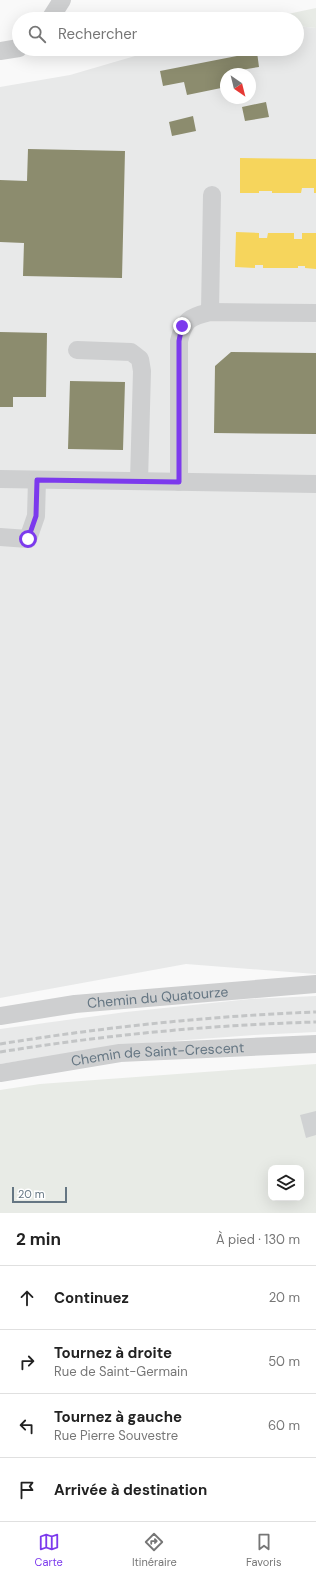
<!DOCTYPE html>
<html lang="fr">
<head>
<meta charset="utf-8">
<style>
  :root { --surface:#fff; --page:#f6f6f6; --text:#222; --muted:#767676; --line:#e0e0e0; --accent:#7c3aed }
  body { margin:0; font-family:"DM Sans",sans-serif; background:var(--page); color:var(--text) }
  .controls { position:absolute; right:12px; bottom:12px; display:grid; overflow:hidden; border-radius:8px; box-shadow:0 4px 16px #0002 }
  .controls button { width:36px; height:36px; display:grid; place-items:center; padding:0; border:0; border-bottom:1px solid var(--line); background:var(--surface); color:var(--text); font:20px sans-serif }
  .compass { position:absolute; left:220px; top:68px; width:36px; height:36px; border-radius:50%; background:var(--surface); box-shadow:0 4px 16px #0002; rotate:145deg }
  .scale { position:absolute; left:12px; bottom:10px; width:55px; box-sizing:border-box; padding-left:4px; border:2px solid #657683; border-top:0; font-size:11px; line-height:14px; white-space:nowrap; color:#657683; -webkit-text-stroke:3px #fff; paint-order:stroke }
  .stop { position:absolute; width:12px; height:12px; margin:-9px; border:3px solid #7c3aed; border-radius:50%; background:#fff }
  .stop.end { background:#7c3aed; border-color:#fff; box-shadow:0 1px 4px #0008 }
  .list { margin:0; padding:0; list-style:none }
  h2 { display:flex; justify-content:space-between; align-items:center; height:52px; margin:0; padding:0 16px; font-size:17px }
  h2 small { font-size:13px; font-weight:400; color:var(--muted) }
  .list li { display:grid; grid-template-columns:26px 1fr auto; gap:12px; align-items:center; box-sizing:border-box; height:64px; padding:0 16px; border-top:1px solid var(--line) }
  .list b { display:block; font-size:15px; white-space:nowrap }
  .list p { margin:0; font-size:13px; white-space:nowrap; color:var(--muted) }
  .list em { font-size:13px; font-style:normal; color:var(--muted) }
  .icon { flex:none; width:22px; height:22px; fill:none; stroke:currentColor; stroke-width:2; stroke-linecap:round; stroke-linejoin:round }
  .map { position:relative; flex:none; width:316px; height:1213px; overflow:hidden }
  .search { position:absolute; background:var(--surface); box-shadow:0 4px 16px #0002; left:12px; right:12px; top:12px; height:44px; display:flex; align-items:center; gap:10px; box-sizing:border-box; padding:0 14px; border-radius:22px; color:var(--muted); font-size:15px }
  .sheet { height:308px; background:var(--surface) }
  nav { display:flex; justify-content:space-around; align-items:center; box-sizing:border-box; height:56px; border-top:1px solid var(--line); background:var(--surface); font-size:11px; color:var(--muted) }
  nav a { display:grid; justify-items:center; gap:2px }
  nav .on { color:var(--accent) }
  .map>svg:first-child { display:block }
  .built { fill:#e8e9e9; fill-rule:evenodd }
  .green { fill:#e8ebe6; fill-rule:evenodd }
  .homes { fill:#f6d55c }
  .industry { fill:#8c8c6e }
  .building { fill:#d0d2d3 }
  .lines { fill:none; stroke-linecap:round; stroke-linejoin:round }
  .minor { stroke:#cecfd0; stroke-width:18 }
  .rail { stroke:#c3c5c6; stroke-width:3; stroke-dasharray:6 3; stroke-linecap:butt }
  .route { stroke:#7c3aed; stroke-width:5 }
  .labels { text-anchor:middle; stroke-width:4; stroke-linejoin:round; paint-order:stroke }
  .street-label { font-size:14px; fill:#657683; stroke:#fff }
</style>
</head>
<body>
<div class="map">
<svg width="316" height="1213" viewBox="0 0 316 1213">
  <rect width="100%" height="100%" fill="#f9f9f9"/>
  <path class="built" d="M297,26L316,28V974L186,964L0,998V87L70,75L159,49H297ZM226,74H250V98H226Z
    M316,996V1032L254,1035L133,1044L0,1064V1029L126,1012L250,999Z"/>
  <path class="green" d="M316,8V28L297,26V19H264Z
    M316,1064V1213H0V1090L40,1084ZM271,1168H301V1198H271Z"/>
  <path class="homes" d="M240,158L316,159V193H314V188H302L301,193H272V191H259V193H240Z
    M236,232L259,233V238H267L268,233H294V239H302V233H316V269L305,268V266H298V268H263V265H255V268L235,267Z"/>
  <path class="industry" d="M257,52L259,67L235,71L236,74H226V87L187,95L184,82L163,86L160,71Z
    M266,102L269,117L245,121L242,107Z
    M193,116L196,131L172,136L169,122Z
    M28,149L125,151L122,278L23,276L24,243L0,242V180L27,181Z
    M0,332L47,333L46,397H13V407H0Z
    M231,352L316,353V434L214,433L215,366Z
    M70,381L125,382L123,450L68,449Z"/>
  <path class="building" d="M316,1111V1135L306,1138L300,1115Z"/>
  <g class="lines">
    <g class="minor">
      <path d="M50,19L62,0"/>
      <path d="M0,51L19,48"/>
      <path d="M210,312L212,195"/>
      <path d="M77,350L131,352L140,359L142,371L139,481"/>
      <path d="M0,479L316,484"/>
      <path d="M179,482V341C184,320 189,317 210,312L316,313"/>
      <path d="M0,537L28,539L36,516L37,480"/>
      <path id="s1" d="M0,1016L75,1004L316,984"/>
      <path id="s2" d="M0,1073L120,1053L316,1044"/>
    </g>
    <path class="rail" d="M0,1044C105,1027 210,1016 316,1012
      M0,1052C105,1035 210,1025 316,1022"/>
  </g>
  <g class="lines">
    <path class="route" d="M28,539L36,516L37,480L179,482V341L182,326"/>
  </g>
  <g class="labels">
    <g class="street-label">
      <text dy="5" stroke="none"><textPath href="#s1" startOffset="159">Chemin du Quatourze</textPath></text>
      <text dy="5" stroke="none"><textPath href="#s2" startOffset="159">Chemin de Saint-Crescent</textPath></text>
    </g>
  </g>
</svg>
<div class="controls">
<button><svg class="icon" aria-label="layers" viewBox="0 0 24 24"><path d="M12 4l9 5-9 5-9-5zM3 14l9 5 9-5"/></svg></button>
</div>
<svg class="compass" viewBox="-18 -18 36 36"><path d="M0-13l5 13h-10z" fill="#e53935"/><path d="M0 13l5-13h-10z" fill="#767676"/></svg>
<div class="scale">20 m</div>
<div class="stop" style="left:28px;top:539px"></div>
<div class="stop end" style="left:182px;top:326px"></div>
<div class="search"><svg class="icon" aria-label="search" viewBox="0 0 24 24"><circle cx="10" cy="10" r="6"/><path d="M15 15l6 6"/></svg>Rechercher</div>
</div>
<section class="sheet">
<h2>2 min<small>À pied · 130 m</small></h2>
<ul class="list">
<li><svg class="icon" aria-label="ahead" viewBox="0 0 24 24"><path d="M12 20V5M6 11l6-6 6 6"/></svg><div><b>Continuez</b></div><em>20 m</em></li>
<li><svg class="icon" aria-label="right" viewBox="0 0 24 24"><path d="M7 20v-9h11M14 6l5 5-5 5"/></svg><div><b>Tournez à droite</b><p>Rue de Saint-Germain</p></div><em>50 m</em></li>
<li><svg class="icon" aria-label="left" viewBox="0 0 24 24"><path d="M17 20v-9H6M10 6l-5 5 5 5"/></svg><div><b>Tournez à gauche</b><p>Rue Pierre Souvestre</p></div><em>60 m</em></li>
<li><svg class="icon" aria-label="arrive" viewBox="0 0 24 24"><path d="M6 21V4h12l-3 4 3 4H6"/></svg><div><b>Arrivée à destination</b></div></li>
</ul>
</section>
<nav>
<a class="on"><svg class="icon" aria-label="map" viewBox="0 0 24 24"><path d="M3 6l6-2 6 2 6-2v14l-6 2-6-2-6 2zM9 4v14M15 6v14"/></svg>Carte</a>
<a><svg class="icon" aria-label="directions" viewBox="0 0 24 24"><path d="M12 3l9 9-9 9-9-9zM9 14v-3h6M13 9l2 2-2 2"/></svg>Itinéraire</a>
<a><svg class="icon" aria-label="saved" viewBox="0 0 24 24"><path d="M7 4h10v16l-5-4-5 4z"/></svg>Favoris</a>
</nav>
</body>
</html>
